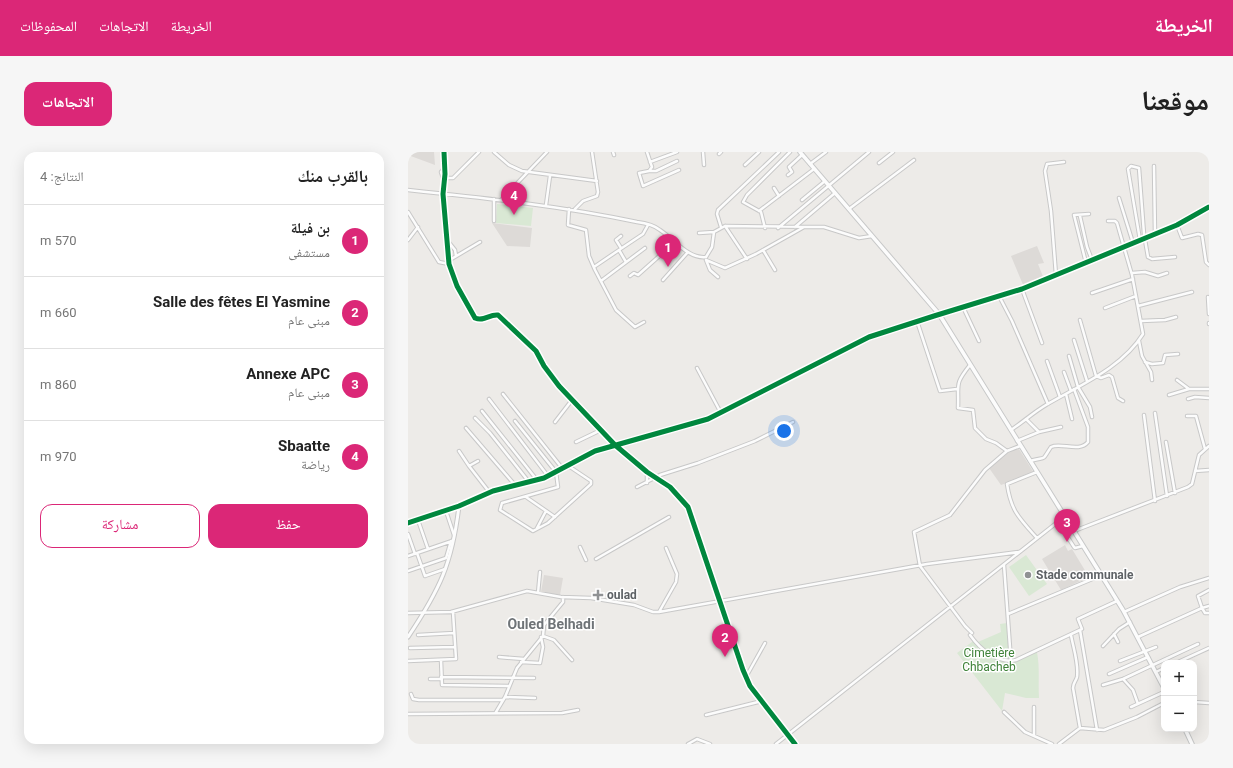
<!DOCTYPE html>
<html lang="ar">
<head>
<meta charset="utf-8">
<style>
  :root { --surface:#fff; --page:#f6f6f6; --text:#222; --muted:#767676; --line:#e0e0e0; --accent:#db2777 }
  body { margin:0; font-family:Roboto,"Noto Naskh Arabic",sans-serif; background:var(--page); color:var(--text); direction:rtl }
  .controls { position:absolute; right:12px; bottom:12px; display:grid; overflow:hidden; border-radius:8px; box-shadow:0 4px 16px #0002 }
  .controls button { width:36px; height:36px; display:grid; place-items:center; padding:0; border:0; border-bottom:1px solid var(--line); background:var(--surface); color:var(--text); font:20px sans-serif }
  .you { position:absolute; left:376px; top:279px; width:14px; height:14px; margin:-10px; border:3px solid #fff; border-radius:50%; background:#1a73e8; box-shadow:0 0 0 6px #1a73e833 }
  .badge { display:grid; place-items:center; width:26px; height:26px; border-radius:50%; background:var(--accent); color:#fff; font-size:13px; font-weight:700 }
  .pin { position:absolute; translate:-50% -33px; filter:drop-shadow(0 1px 2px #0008) }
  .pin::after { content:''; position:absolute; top:21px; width:14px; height:12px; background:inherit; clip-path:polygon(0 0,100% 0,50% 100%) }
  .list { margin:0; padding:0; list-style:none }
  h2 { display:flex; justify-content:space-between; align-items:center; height:52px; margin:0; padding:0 16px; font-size:17px }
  h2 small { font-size:13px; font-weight:400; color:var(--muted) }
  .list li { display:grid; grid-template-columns:26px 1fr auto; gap:12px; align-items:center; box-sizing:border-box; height:72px; padding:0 16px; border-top:1px solid var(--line) }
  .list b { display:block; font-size:15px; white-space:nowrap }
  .list p { margin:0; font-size:13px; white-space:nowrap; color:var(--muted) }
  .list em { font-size:13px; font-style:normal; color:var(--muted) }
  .actions { display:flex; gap:8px; padding:12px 16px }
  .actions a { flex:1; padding:9px 0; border:1px solid var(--accent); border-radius:12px; text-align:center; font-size:14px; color:var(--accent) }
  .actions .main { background:var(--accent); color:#fff }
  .map { position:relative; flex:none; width:801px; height:592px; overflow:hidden; direction:ltr; border-radius:12px }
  header { display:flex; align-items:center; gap:24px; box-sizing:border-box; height:56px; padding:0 20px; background:var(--accent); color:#fff }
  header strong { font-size:19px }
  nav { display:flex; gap:22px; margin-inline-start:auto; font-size:14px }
  .intro { display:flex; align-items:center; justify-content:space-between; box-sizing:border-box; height:96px; padding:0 24px }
  h1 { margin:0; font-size:28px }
  .button { padding:10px 18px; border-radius:12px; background:var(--accent); color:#fff; font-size:14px; font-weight:700 }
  main { display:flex; gap:24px; padding:0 24px }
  aside { flex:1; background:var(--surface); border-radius:12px; box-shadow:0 4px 16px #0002 }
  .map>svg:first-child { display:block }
  .education { fill:#dddad7 }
  .green { fill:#d9e8d4 }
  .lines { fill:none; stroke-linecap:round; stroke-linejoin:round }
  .minor-casing { stroke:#c8c8c8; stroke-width:4.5 }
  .tertiary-casing { stroke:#c8c8c8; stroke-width:5 }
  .secondary-casing { stroke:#c7c8c8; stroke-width:5.5 }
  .minor { stroke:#fcfcfc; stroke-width:2.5 }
  .tertiary { stroke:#fcfcfc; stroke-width:3 }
  .secondary { stroke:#fcfcfc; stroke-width:3.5 }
  .cycleway-casing { stroke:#fff; stroke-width:8 }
  .cycleway { stroke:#00873e; stroke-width:5 }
  .poi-dot { fill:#909294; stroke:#fff; stroke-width:1.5 }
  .labels { text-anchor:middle; stroke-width:3; stroke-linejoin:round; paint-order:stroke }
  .poi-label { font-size:12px; font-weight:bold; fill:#5e6266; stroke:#fff; text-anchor:start }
  .park-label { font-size:12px; fill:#3f8239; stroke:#fff }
  .quarter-label { font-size:14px; font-weight:bold; fill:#6f7478; stroke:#fff }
</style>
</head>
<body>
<header>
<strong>الخريطة</strong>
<nav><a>الخريطة</a><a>الاتجاهات</a><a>المحفوظات</a></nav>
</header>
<div class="intro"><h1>موقعنا</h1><a class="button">الاتجاهات</a></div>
<main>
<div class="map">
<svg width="801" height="592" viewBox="0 0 801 592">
  <rect width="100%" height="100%" fill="#edebe8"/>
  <path class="education" d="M0,0H26L27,13L0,3Z
    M84,71L124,76L122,95L99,94Z
    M629,94L636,111L630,112L636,127L616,135L603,104Z
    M611,297L626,321L593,333L581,316L599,299Z
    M657,393L660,399L664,397L681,425L653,438L634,407Z
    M136,423L155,426L152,443L133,440Z"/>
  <path class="green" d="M89,52L125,56L123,74L88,71Z
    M618,403L639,432L621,444L601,415Z
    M599,471L602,510H608L629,500C632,516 630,530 631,546H618L597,541L594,559L549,501L568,487L570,490L593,480L592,472Z"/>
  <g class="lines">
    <defs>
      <path id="minor" d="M36,0L37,22L35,42L41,112L49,134L67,166C76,170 81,162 90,163L128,199L136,214L151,234L207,293L239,320L262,335L280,355L335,518L342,534L387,592
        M86,0L101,13L114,19L189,29
        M205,0L206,3
        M239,0L244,15L241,19L231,21L235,34L271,18
        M295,0L296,13
        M311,2L313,0
        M242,10L269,0
        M471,11L485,0
        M402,12L418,0
        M337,13L351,0
        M746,14L747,82
        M37,15L33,20L35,26H45L71,0
        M242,19H248L269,9
        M380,23L384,20L381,15L394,3
        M366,36L371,44
        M0,38C77,46 153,54 229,70C237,71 246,73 252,78C266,87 280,107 298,105L304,95L306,80L317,74L416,75L451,86L464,84
        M711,46L725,91
        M93,48L139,0
        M394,48L417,29
        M138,53L142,24
        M161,57L160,73L178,78L181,104L187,118L208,158L227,175L236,170
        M167,57L175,49L189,44L190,40L184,0
        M441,57L506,8
        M351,59L406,17
        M0,60L31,110L41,112
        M672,64L679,95L684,108
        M86,69V47
        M769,73L774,86L790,82L794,83L798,110L801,113
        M317,74L339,107
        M313,75L309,62L310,58L371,0
        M387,75L427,41
        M357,76L353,60L335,50L339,43L382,0
        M370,76L461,0
        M291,81L306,80
        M213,84L208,88L213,96
        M0,88L10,75
        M39,88L47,98L48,104
        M732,88L720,17L723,14L731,16L736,82L740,105L744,107L767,105
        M355,98L367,118
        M298,108L317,116L348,102L396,75
        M298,108L302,118L310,125
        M40,109L72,90
        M218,110L211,98L235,82L240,73
        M678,111L666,63L681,62
        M186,115L211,98
        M724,121L737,120L750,124L759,121
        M648,123L643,59L637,19L639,12L656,10
        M222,124L226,121L230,123L267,90
        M255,128L280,100
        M193,129L237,96
        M614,137L634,191
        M684,141L725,127
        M591,144L604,169L640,252
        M800,145L801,162
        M730,154L784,140
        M555,155L571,189
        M697,156L728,144
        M672,168L688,224L693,226L701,223L704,225L710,246L715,249
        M509,169L532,239L549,237
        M733,169L757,168L768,165
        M801,171V172
        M666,188L679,229
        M731,189L734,204L743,220L744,228
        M661,204L670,235
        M639,209L652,245
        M737,210L744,212L755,211L757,203L770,202
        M562,213C546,233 551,232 550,256L565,258L567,276L578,287L588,291L599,299
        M289,216L313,261
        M656,220L663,239
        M769,228L781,237H801
        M670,235L682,255L684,265
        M95,242L154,316
        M658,242L664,267
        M761,243L781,237
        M81,247L140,324
        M780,247L787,245L801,246
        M74,259L129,328
        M747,261L759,344
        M736,263L747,349
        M779,264H788L797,297
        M67,266L82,281L121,330
        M107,269L148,320L150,335L94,351L92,358L125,379L140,371L183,332V329L159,313
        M147,270L164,248
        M58,276L107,333
        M603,278C615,270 626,260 638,253C672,233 714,216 735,182L724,123L709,71L707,69H700
        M631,280L653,275
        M609,289L631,280L618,267
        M168,290L193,278
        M758,290L767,341
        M51,299L61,314L70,309
        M622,309C640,304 633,310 643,295C653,290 671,301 680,290V275L666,237
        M61,314L82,341
        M787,319L801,318
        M239,331V320
        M229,335L252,323L290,311L347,289L385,270
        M118,345L147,365
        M38,359L46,383
        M10,368L20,397
        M650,370L666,395L667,396L675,394
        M129,376L138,359
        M666,379L780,335L784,332L791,303L801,294
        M0,382L7,402
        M629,386C611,366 603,359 599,332L629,320
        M172,395L178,408
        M9,401L17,424L37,417
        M0,404L44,389
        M188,407L261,365
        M596,413L603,509L608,508L674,477L670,467L709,449
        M0,419L38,406L43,389
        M130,441L132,420
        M155,445V450L136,473L135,484L146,488L164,508
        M801,454L794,456L797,461H801
        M251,460L268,430L269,422L258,396
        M716,460L772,435L801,426
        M0,461L43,460L119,439L153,445L183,446L226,453L245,460H251L519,412L611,400
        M600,462L694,423
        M672,478L689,578
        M564,481L557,474L512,414L506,380L542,363L577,318L599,299L612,294
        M706,482L710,490
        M10,483L46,481
        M562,483C572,497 586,508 603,509
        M663,483C665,495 671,512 669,525C668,529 665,531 665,536L672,576
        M730,485L794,456L790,444L801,438
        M695,494L711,477L722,470
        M2,496L47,495
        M91,505L116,507
        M33,508L34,533L100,534
        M0,509L48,507L45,460
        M712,509L748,495
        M113,510L132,511L135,495L133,485
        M768,511L801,496
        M748,520L756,516
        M701,522L740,505
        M33,525L126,526
        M338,525L357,491
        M22,527H33
        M715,527L725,538L730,552
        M695,533L715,527L790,492
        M3,542L5,547L11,548H94
        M97,545L127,546
        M786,550L801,551
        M723,555L756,540
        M88,560L97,545L109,516L135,484
        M596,560L617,580L644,592
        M0,562L154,561L170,558
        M298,563L354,549
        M626,583V555
        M280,592L289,587L302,592
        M368,592L656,365
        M651,592L672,576L696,578L729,565L756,551"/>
      <path id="tertiary" d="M0,371L51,354L85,339L136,326L187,299L300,267L461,185L526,164L614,137L769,73L801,55
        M0,485C32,437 44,412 51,354"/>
      <path id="secondary" d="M392,0L531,162L715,458L756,536
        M777,577L784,592"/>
    </defs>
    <use href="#minor" class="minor-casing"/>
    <use href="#tertiary" class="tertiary-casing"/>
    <use href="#secondary" class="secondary-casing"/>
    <use href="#minor" class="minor"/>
    <use href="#tertiary" class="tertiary"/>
    <use href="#secondary" class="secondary"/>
    <defs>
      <path id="cycleway" d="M36,0L37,22L35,42L41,112L49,134L67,166C76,170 81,162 90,163L128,199L136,214L151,234L207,293L239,320L262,335L280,355L335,518L342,534L387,592
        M0,371L51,354L85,339L136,326L187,299L300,267L461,185L526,164L614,137L769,73L801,55"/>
    </defs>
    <use href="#cycleway" class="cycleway-casing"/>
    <use href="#cycleway" class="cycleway"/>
  </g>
  <g class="poi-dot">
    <circle cx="620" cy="423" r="4"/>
    <path d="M188 437h4v4h4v4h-4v4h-4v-4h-4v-4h4z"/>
  </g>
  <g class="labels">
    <g class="poi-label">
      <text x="628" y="427">Stade communale</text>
      <text x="199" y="447">oulad</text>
    </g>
    <g class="park-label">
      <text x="581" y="505">Cimetière<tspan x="581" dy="14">Chbacheb</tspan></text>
    </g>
    <g class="quarter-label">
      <text x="143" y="477">Ouled Belhadi</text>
    </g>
  </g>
</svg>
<div class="controls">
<button>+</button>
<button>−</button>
</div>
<div class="you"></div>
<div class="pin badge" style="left:260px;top:115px">1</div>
<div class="pin badge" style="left:317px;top:505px">2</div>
<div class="pin badge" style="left:659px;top:390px">3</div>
<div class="pin badge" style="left:106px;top:63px">4</div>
</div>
<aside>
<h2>بالقرب منك<small>النتائج: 4</small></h2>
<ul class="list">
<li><span class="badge">1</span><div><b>بن فيلة</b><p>مستشفى</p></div><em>570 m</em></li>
<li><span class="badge">2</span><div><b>Salle des fêtes El Yasmine</b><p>مبنى عام</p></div><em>660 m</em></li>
<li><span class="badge">3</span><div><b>Annexe APC</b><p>مبنى عام</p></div><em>860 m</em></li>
<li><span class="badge">4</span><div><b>Sbaatte</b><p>رياضة</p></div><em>970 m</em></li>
</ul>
<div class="actions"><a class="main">حفظ</a><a>مشاركة</a></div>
</aside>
</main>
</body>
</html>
